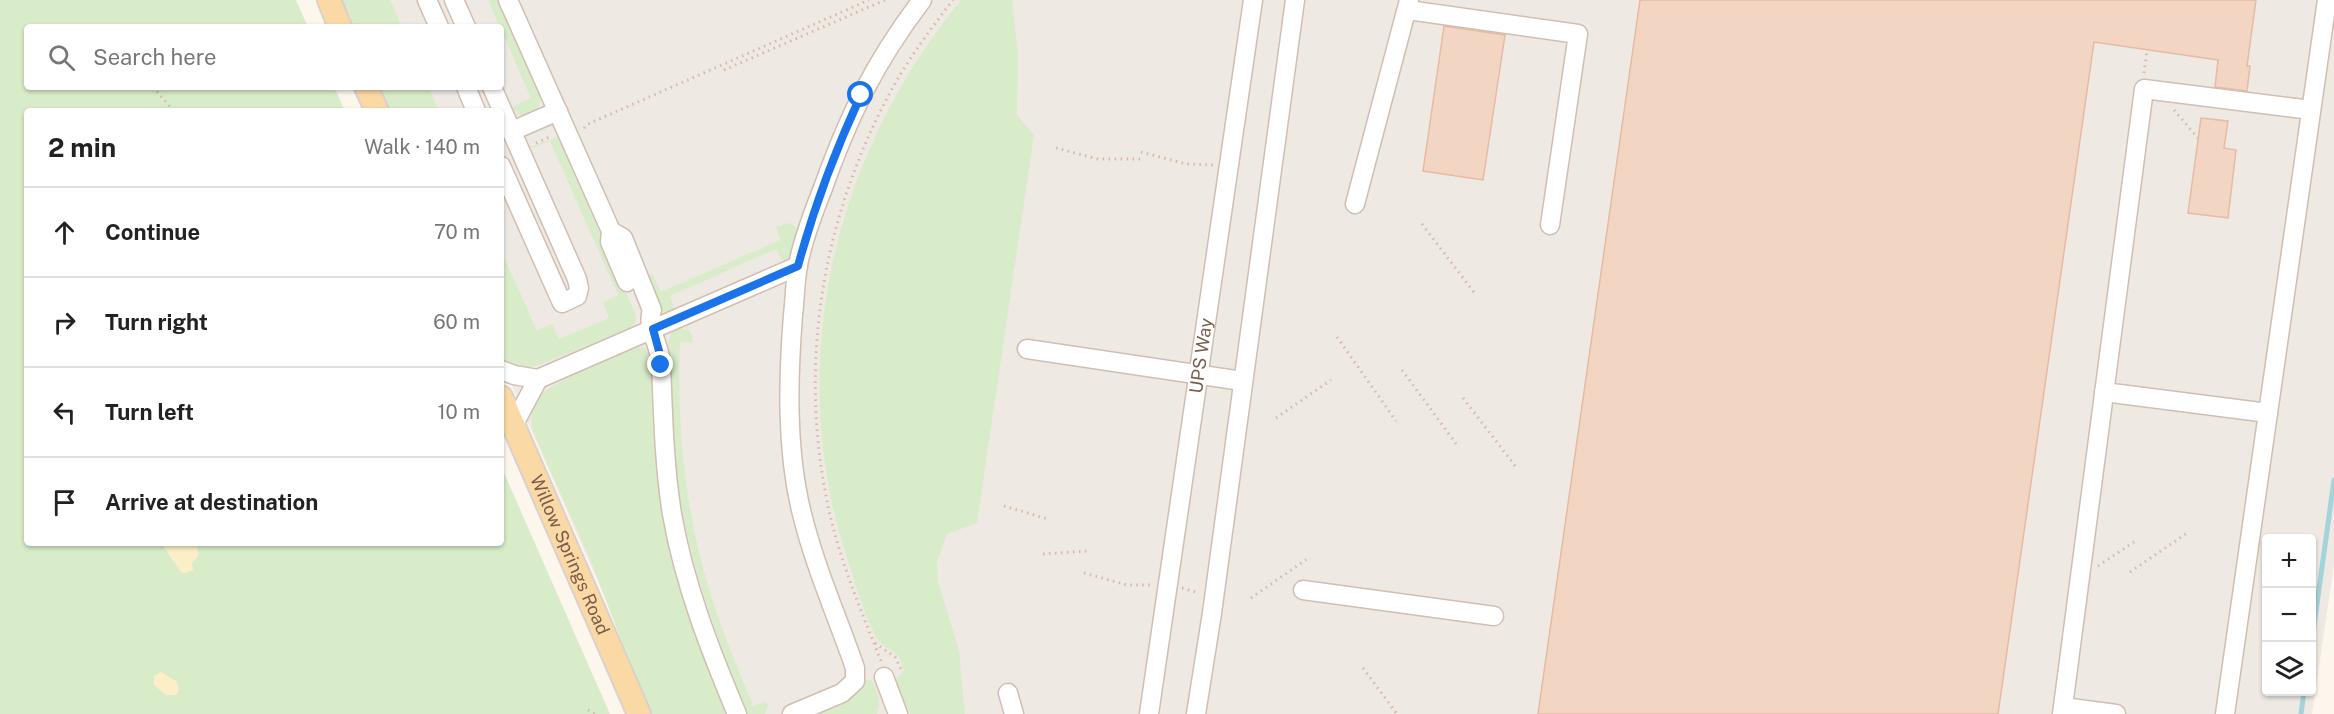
<!DOCTYPE html>
<html lang="en">
<head>
<meta charset="utf-8">
<style>
  :root { --surface:#fff; --page:#f2f2f2; --text:#222; --muted:#767676; --line:#e0e0e0 }
  body { margin:0; font-family:"Public Sans",sans-serif; background:var(--page); color:var(--text) }
  .controls { position:absolute; right:18px; bottom:18px; display:grid; overflow:hidden; border-radius:6px; box-shadow:0 2px 4px #0004 }
  .controls button { width:54px; height:54px; display:grid; place-items:center; padding:0; border:0; border-bottom:2px solid var(--line); background:var(--surface); color:var(--text); font:30px sans-serif }
  .stop { position:absolute; width:18px; height:18px; margin:-14px; border:4px solid #1a73e8; border-radius:50%; background:#fff }
  .stop.end { background:#1a73e8; border-color:#fff; box-shadow:0 2px 6px #0008 }
  .list { margin:0; padding:0; list-style:none }
  h2 { display:flex; justify-content:space-between; align-items:center; height:78px; margin:0; padding:0 24px; font-size:26px }
  h2 small { font-size:20px; font-weight:400; color:var(--muted) }
  .list li { display:grid; grid-template-columns:39px 1fr auto; gap:18px; align-items:center; box-sizing:border-box; height:90px; padding:0 24px; border-top:2px solid var(--line) }
  .list b { display:block; font-size:22px; white-space:nowrap }
  .list em { font-size:20px; font-style:normal; color:var(--muted) }
  .icon { flex:none; width:33px; height:33px; fill:none; stroke:currentColor; stroke-width:2; stroke-linecap:round; stroke-linejoin:round }
  .map { position:relative; flex:none; width:2334px; height:714px; overflow:hidden }
  .search { position:absolute; background:var(--surface); box-shadow:0 2px 4px #0004; left:24px; top:24px; width:480px; height:66px; display:flex; align-items:center; gap:15px; box-sizing:border-box; padding:0 21px; border-radius:6px; color:var(--muted); font-size:22px }
  .panel { position:absolute; background:var(--surface); box-shadow:0 2px 4px #0004; left:24px; top:108px; width:480px; height:438px; border-radius:6px }
  .map>svg:first-child { display:block }
  .industrial { fill:#efe9e4; fill-rule:evenodd }
  .green { fill:#d8ecc9 }
  .sand { fill:#fcefc7 }
  .lines { fill:none; stroke-linecap:round; stroke-linejoin:round }
  .stream { stroke:#a5d3da; stroke-width:5 }
  .building { fill:#f3d5c3; stroke:#e6bba3; stroke-width:1.5 }
  .minor-casing { stroke:#d1beb0; stroke-width:21 }
  .major-casing { stroke:#dad1cd; stroke-width:26 }
  .path { stroke:#d9b8a5; stroke-width:3; stroke-dasharray:1.5 4.5; stroke-linecap:butt }
  .minor { stroke:#fff; stroke-width:18 }
  .major { stroke:#fbd9a5; stroke-width:22 }
  .route { stroke:#1a73e8; stroke-width:8 }
  .labels { text-anchor:middle; stroke-width:4.5; stroke-linejoin:round; paint-order:stroke }
  .street-label { font-size:18px; fill:#7a5c4d; stroke:#fffaf3 }
</style>
</head>
<body>
<div class="map">
<svg width="2334" height="714" viewBox="0 0 2334 714">
  <rect width="100%" height="100%" fill="#fdf6ec"/>
  <path class="industrial" d="M342,0H2334V565L2312,714H656L501,361V111H391L380,87H501V27H354ZM2266,538H2312V692H2266Z"/>
  <path class="green" d="M0,0H296L308,27H27V87H334L345,111H27V543H501V466L610,714H0Z
    M336,0H390L402,27H348Z
    M488,0H497L540,97L539,107L527,115H520L513,109L514,106L531,98Z
    M961,0H1012L1018,55L1017,115L1034,135L977,523L947,534L937,562L938,581L959,651L965,714H910L895,681L904,670C902,664 900,657 896,654C891,649 882,646 878,640C864,617 855,581 846,555C784,362 834,155 961,0Z
    M374,87H428L439,111H385Z
    M558,137L635,313L636,321L629,329L536,366L521,368L501,361V250L537,331L552,324L559,339L609,318L603,302L618,295L550,141L532,148L530,147Z
    M788,223L795,226C801,237 795,258 782,261L776,249L670,296L674,309L667,312L659,309L646,276L653,275L661,292L780,240L776,227Z
    M680,328L689,330L693,339L692,343L680,342C677,423 684,504 707,582C719,625 737,666 753,706L766,702L768,706L765,714H749L746,710C713,629 685,549 674,461C670,422 675,381 668,343L672,331Z
    M636,347L645,348L650,357C652,405 653,452 660,499C671,574 698,645 727,714H649L591,561L533,432C530,418 531,407 540,396C551,382 617,356 636,347Z
    M864,680H872C877,692 882,701 877,714H815C833,706 859,701 864,680Z"/>
  <path class="sand" d="M161,543H196L199,555L192,563L193,570L184,573L181,572Z
    M161,672L176,681L179,690L176,695H166L154,685V676Z"/>
  <g class="lines">
    <path class="stream" d="M2312,640L2334,480
      M2301,714L2304,692"/>
  </g>
  <path class="building" d="M1640,0H2256L2247,66H2250L2247,91L2215,87L2218,60L2094,42L1998,714H1538Z
    M1444,26L1505,35L1483,180L1423,171Z
    M2201,118L2228,121L2224,148L2236,150L2228,218L2188,213Z"/>
  <g class="lines">
    <defs>
      <g id="minor">
        <path d="M427,0L439,27"/>
        <path d="M454,0L466,27"/>
        <path d="M508,0L611,231L610,242L627,282"/>
        <path d="M1408,10L1578,34L1550,225"/>
        <path d="M466,87L476,111"/>
        <path d="M492,87L577,279L579,288L577,296L562,303L501,166"/>
        <path d="M512,131L558,111"/>
        <path d="M1355,204L1409,0"/>
        <path d="M611,231L623,238L652,310C646,326 660,346 661,363C663,414 664,464 672,514C684,583 710,650 737,714"/>
        <path d="M1027,349L1242,381"/>
        <path d="M501,370L514,375L538,379L798,266"/>
        <path d="M2104,392L2268,413"/>
        <path d="M513,426L538,379"/>
        <path d="M1303,590L1494,616"/>
        <path d="M884,677L898,714"/>
        <path d="M1008,693L1014,714"/>
        <path d="M2063,707L2116,714"/>
        <path d="M792,714L842,693L855,681V668C837,616 815,567 802,514C786,451 788,379 793,315C795,299 795,281 798,265C803,239 813,213 823,188C849,115 875,62 922,0"/>
        <path id="s1" d="M1149,714L1253,0"/>
        <path d="M1196,714L1212,613L1295,0"/>
        <path d="M2062,714L2144,89L2311,110"/>
        <path d="M2225,714L2327,0"/>
      </g>
      <g id="major">
        <path d="M329,0L340,27"/>
        <path d="M366,87L377,111"/>
        <path id="s2" d="M501,397L639,714"/>
      </g>
    </defs>
    <use href="#minor" class="minor-casing"/>
    <use href="#major" class="major-casing"/>
    <path class="path" d="M724,70L885,0
      M2144,73L2147,50
      M153,87L172,109
      M2174,110L2198,138
      M584,128L588,124L869,0
      M536,143L552,136
      M1056,148L1098,159H1140
      M1141,152L1186,164L1213,165
      M1422,224L1476,295
      M1337,337L1396,421
      M1402,370L1457,445
      M1463,398L1516,467
      M1276,418L1331,380
      M1004,506L1048,519
      M1043,554L1087,551
      M2098,566L2134,542
      M2130,572L2187,533
      M1084,573L1127,585H1152
      M1182,588L1199,593
      M1251,598L1307,559
      M875,643L895,657L901,669
      M881,661C862,613 842,566 830,515C798,374 819,230 885,102C904,65 928,32 953,0
      M1363,668L1397,714
      M588,710L595,714"/>
    <use href="#minor" class="minor"/>
    <use href="#major" class="major"/>
  </g>
  <g class="lines">
    <path class="route" d="M661,365L659,351L653,329L798,266C814,207 835,151 861,95"/>
  </g>
  <g class="labels">
    <g class="street-label">
      <text dy="6" stroke="none"><textPath href="#s1" startOffset="362">UPS Way</textPath></text>
      <text dy="6" stroke="none"><textPath href="#s2" startOffset="172">Willow Springs Road</textPath></text>
    </g>
  </g>
</svg>
<div class="controls">
<button>+</button>
<button>−</button>
<button><svg class="icon" aria-label="layers" viewBox="0 0 24 24"><path d="M12 4l9 5-9 5-9-5zM3 14l9 5 9-5"/></svg></button>
</div>
<div class="stop" style="left:861px;top:95px"></div>
<div class="stop end" style="left:661px;top:365px"></div>
<div class="search"><svg class="icon" aria-label="search" viewBox="0 0 24 24"><circle cx="10" cy="10" r="6"/><path d="M15 15l6 6"/></svg>Search here</div>
<section class="panel">
<h2>2 min<small>Walk · 140 m</small></h2>
<ul class="list">
<li><svg class="icon" aria-label="ahead" viewBox="0 0 24 24"><path d="M12 20V5M6 11l6-6 6 6"/></svg><div><b>Continue</b></div><em>70 m</em></li>
<li><svg class="icon" aria-label="right" viewBox="0 0 24 24"><path d="M7 20v-9h11M14 6l5 5-5 5"/></svg><div><b>Turn right</b></div><em>60 m</em></li>
<li><svg class="icon" aria-label="left" viewBox="0 0 24 24"><path d="M17 20v-9H6M10 6l-5 5 5 5"/></svg><div><b>Turn left</b></div><em>10 m</em></li>
<li><svg class="icon" aria-label="arrive" viewBox="0 0 24 24"><path d="M6 21V4h12l-3 4 3 4H6"/></svg><div><b>Arrive at destination</b></div></li>
</ul>
</section>
</div>
</body>
</html>
